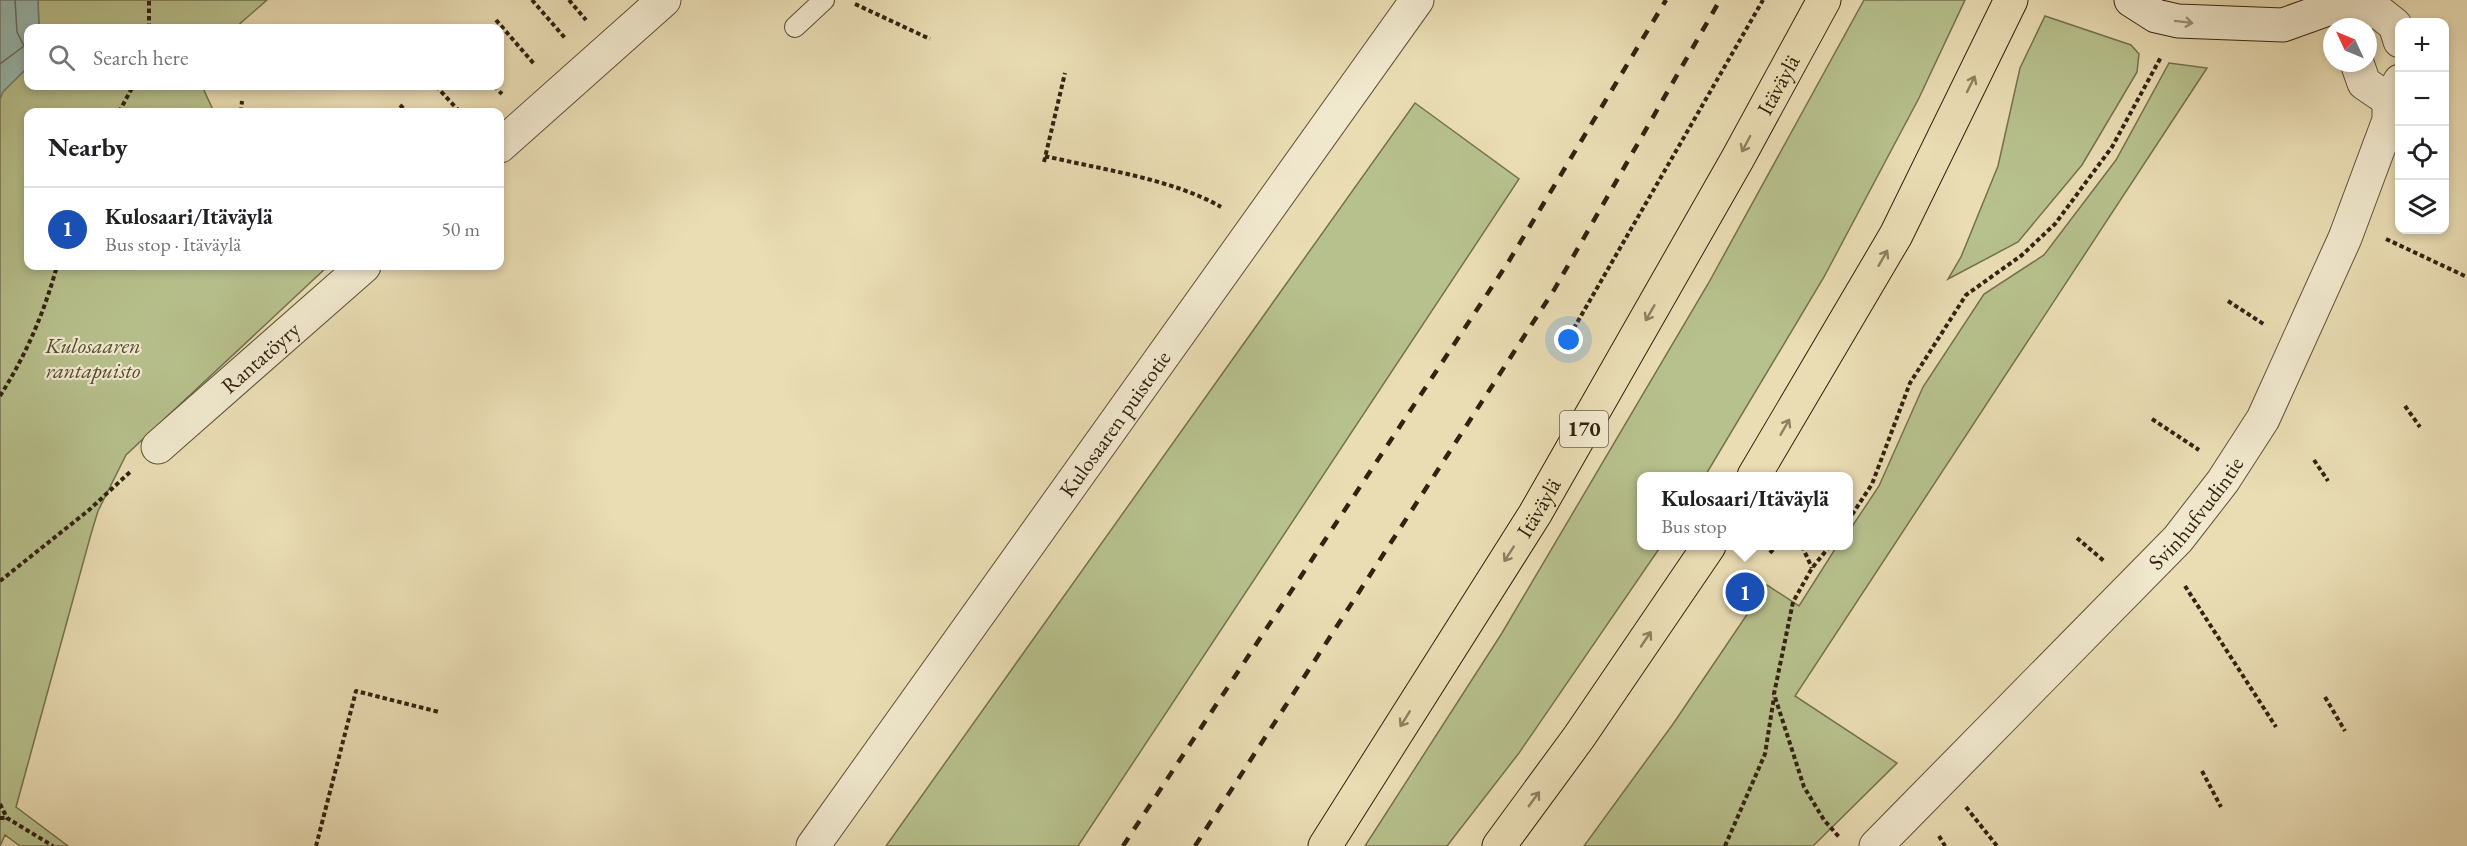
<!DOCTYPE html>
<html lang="en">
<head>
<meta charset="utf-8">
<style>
  :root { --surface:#fff; --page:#f6f6f6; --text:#202124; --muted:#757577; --line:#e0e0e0; --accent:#8f2418 }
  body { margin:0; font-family:"EB Garamond",serif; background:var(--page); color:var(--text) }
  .controls { position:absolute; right:18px; top:18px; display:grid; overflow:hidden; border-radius:12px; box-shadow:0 3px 9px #0003 }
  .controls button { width:54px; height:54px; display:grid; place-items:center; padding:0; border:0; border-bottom:2px solid var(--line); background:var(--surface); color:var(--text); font:30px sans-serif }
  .compass { position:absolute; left:2323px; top:18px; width:54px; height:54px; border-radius:50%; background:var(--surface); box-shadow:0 3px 9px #0003; rotate:314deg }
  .you { position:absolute; left:1569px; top:340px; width:21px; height:21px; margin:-15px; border:4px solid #fff; border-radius:50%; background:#1a73e8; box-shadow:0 0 0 9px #1a73e833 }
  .badge { display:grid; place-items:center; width:39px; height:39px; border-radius:50%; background:var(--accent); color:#fff; font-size:20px; font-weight:700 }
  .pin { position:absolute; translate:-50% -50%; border:3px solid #fff; box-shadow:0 2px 6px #0006 }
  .popup { position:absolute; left:1637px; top:472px; width:216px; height:78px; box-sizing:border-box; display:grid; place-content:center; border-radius:12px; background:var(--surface); filter:drop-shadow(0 2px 4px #0005); font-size:20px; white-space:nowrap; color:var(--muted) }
  .popup b { font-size:22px; color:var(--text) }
  .popup::after { content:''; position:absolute; left:50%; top:100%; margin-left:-12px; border:12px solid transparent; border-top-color:var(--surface) }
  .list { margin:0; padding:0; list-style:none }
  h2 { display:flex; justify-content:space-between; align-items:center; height:78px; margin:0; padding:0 24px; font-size:26px }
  h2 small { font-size:20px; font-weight:400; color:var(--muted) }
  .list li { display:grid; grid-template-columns:39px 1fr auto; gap:18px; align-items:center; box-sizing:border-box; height:84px; padding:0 24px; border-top:2px solid var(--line) }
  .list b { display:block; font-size:22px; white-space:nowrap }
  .list p { margin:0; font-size:20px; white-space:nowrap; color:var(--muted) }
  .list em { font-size:20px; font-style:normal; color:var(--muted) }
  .icon { flex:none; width:33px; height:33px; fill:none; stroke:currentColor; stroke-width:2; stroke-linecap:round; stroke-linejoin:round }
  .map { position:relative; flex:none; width:2467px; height:846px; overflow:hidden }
  .search { position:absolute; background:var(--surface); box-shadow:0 3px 9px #0003; left:24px; top:24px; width:480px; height:66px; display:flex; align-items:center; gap:15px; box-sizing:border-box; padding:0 21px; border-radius:12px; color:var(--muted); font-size:22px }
  .panel { position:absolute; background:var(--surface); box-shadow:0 3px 9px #0003; left:24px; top:108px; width:480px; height:162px; border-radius:12px }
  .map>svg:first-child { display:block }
  .green { fill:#b7c18d; stroke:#74724f; stroke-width:1.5 }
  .water { fill:#98bbb2; stroke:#6f7e72; stroke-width:1.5 }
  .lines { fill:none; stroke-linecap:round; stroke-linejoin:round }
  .shore { stroke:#656e62; stroke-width:1.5 }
  .service-casing { stroke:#60513a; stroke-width:22 }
  .minor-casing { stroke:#60513a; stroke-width:35 }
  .tertiary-casing { stroke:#60513a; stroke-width:35 }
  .secondary-casing { stroke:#322211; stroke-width:35 }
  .trunk-casing { stroke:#322211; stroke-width:35 }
  .path { stroke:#322211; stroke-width:4; stroke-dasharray:4.5 3; stroke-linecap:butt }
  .service { stroke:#f1e9ce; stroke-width:20 }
  .minor { stroke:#f1e9ce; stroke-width:33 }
  .tertiary { stroke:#f1e9ce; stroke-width:33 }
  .secondary { stroke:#f1e9ce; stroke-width:33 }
  .trunk { stroke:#eaddb4; stroke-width:33 }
  .rail { stroke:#322211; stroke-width:4.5; stroke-dasharray:10 10; stroke-linecap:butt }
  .oneway { stroke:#9b8f79 }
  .oneway2 { stroke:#8e8062 }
  .labels { text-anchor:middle; stroke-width:4.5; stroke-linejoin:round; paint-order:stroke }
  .shield { fill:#f1e9ce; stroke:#6b5e4a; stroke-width:1.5 }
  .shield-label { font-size:21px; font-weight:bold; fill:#322211 }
  .street-label { font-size:22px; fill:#322211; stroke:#f1e9ce }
  .park-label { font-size:22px; font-style:italic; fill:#534a30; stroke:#f1e9ce }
</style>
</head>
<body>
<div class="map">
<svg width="2467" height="846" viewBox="0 0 2467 846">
  <rect width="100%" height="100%" fill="#eaddb4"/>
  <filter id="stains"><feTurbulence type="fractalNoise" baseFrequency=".00333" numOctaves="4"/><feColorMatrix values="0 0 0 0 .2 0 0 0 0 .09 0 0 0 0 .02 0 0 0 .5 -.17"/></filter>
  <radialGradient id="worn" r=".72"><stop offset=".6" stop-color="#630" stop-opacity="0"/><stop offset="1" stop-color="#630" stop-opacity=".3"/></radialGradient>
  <path class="green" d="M38,0H267L235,28H39Z
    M1864,0H1965L1919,98L1824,277L1705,476H1642V546H1661L1519,753L1447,846H1365L1502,633L1708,284Z
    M2045,16L2131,45L2139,54L2137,72L2082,165L2018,242L1948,279L1961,257L1998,166L2020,68Z
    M2169,63L2207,68L1795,696L1897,763L1813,846H1584L1673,724L1767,585L1799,606L1837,546H1848L1849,531L1879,486L1923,387L1984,294L2044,255L2116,160Z
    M28,67V86H202L214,112H28V266H328L126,455L98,511L91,534L16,807L68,846H20L5,835L0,846V99L2,92Z
    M1415,103L1519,179L1078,846H886Z"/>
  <path class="water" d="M0,0H38L39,28H28V67L3,92L0,99Z"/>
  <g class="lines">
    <path class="shore" d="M0,64L24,46L17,32L15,0"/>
    <defs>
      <path id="service" d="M795,27L824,0"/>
      <g id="minor">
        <path d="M2355,27L2365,1L2395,25L2400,41"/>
        <path d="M2357,63L2364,83L2389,100"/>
        <path d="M500,146L664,0"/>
        <path id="s1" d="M158,447L364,266"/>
        <path id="s2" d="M1876,846L2178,539L2223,481L2263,419L2345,238L2389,120V100L2400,81"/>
      </g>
      <g id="tertiary">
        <path id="s3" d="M813,846L1417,0"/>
      </g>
      <path id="secondary" d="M2131,0L2156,16L2178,21L2283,25L2325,10L2370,0"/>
      <g id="trunk">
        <path d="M1754,476L1896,235L2011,0"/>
        <path id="s4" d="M1325,846L1535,514L1738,158L1824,0"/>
        <path d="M1499,846L1579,737L1709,546"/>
      </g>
    </defs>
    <use href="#service" class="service-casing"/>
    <use href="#minor" class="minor-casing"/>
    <use href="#tertiary" class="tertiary-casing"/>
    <use href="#secondary" class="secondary-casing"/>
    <use href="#trunk" class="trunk-casing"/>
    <path class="path" d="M532,0L565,38
      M569,0L586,20
      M855,4L930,39
      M496,20L535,65
      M149,28V0
      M436,86L460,112
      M494,86L502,94
      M400,105L407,112
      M119,112L133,86
      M241,112L242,101
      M1045,156C1099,169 1173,179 1221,207
      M1044,162L1065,73
      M2386,239L2467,277
      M2228,301L2265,325
      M1570,335L1763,0
      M0,396C26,355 44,313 57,266
      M2405,406L2420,427
      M2152,419L2199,450
      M2314,460L2328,481
      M1848,521L1872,484L1910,383L1966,295L2022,255L2055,224L2112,147L2161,57
      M2077,538L2104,561
      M1802,546L1812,568
      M1830,546L1812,568L1793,602L1774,694L1804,787L1824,820L1839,837
      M1770,553L1776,546
      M0,581L89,510L130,472
      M2185,586L2276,727
      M2325,697L2345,731
      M2202,771L2221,807
      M0,804L7,818L53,846
      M1966,807L1997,846
      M0,818H7
      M1939,836L1945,846
      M316,846L356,691L439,712
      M1725,846L1765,754L1774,697"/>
    <use href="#service" class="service"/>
    <use href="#minor" class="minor"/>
    <use href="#tertiary" class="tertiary"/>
    <use href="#secondary" class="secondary"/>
    <use href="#trunk" class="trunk"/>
    <path class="rail" d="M1123,846L1509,261L1666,0
      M1195,846L1554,290L1720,0"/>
  </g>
  <defs><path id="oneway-shaft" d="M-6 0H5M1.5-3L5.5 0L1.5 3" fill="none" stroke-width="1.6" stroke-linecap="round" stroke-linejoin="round" transform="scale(1.5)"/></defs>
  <use class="oneway" href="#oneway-shaft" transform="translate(2184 22) rotate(7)"/>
  <g class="oneway2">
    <use href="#oneway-shaft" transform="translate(1971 84) rotate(-64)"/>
    <use href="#oneway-shaft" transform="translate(1746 144) rotate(118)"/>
    <use href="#oneway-shaft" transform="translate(1883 258) rotate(-60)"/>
    <use href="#oneway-shaft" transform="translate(1650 313) rotate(120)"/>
    <use href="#oneway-shaft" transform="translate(1785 427) rotate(-60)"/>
    <use href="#oneway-shaft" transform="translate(1509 554) rotate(123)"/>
    <use href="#oneway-shaft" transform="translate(1646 639) rotate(-56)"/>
    <use href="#oneway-shaft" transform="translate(1405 719) rotate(122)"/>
    <use href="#oneway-shaft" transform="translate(1534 799) rotate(-54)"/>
  </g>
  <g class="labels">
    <rect class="shield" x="1560" y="411" width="48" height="36" rx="4.5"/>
    <g class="shield-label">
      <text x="1584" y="436">170</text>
    </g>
    <g class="street-label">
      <text dy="8" stroke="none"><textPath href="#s4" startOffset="886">Itäväylä</textPath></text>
      <text dy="8" stroke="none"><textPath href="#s1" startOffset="136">Rantatöyry</textPath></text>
      <text dy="8" stroke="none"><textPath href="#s3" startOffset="519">Kulosaaren puistotie</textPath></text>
      <text dy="8" stroke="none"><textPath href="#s4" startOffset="400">Itäväylä</textPath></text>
      <text dy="8" stroke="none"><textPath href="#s2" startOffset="462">Svinhufvudintie</textPath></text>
    </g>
    <g class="park-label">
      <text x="93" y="353">Kulosaaren<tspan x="93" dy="25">rantapuisto</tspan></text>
    </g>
  </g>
  <rect width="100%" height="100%" filter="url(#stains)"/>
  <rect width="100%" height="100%" fill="url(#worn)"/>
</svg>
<div class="controls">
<button>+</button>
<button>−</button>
<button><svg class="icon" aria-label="locate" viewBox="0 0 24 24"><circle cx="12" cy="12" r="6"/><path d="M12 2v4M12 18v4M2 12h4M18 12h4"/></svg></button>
<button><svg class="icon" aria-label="layers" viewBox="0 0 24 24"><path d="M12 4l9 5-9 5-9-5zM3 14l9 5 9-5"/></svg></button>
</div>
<svg class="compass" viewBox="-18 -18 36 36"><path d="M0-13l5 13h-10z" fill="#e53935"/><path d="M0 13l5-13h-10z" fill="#757577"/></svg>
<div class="you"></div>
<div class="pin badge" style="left:1745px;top:592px;background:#1a4fb4">1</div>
<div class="popup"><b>Kulosaari/Itäväylä</b>Bus stop</div>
<div class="search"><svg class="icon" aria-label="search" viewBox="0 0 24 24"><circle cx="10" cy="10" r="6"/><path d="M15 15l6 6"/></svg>Search here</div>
<section class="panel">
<h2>Nearby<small></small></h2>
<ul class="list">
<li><span class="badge" style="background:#1a4fb4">1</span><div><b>Kulosaari/Itäväylä</b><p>Bus stop · Itäväylä</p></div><em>50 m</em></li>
</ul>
</section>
</div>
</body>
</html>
